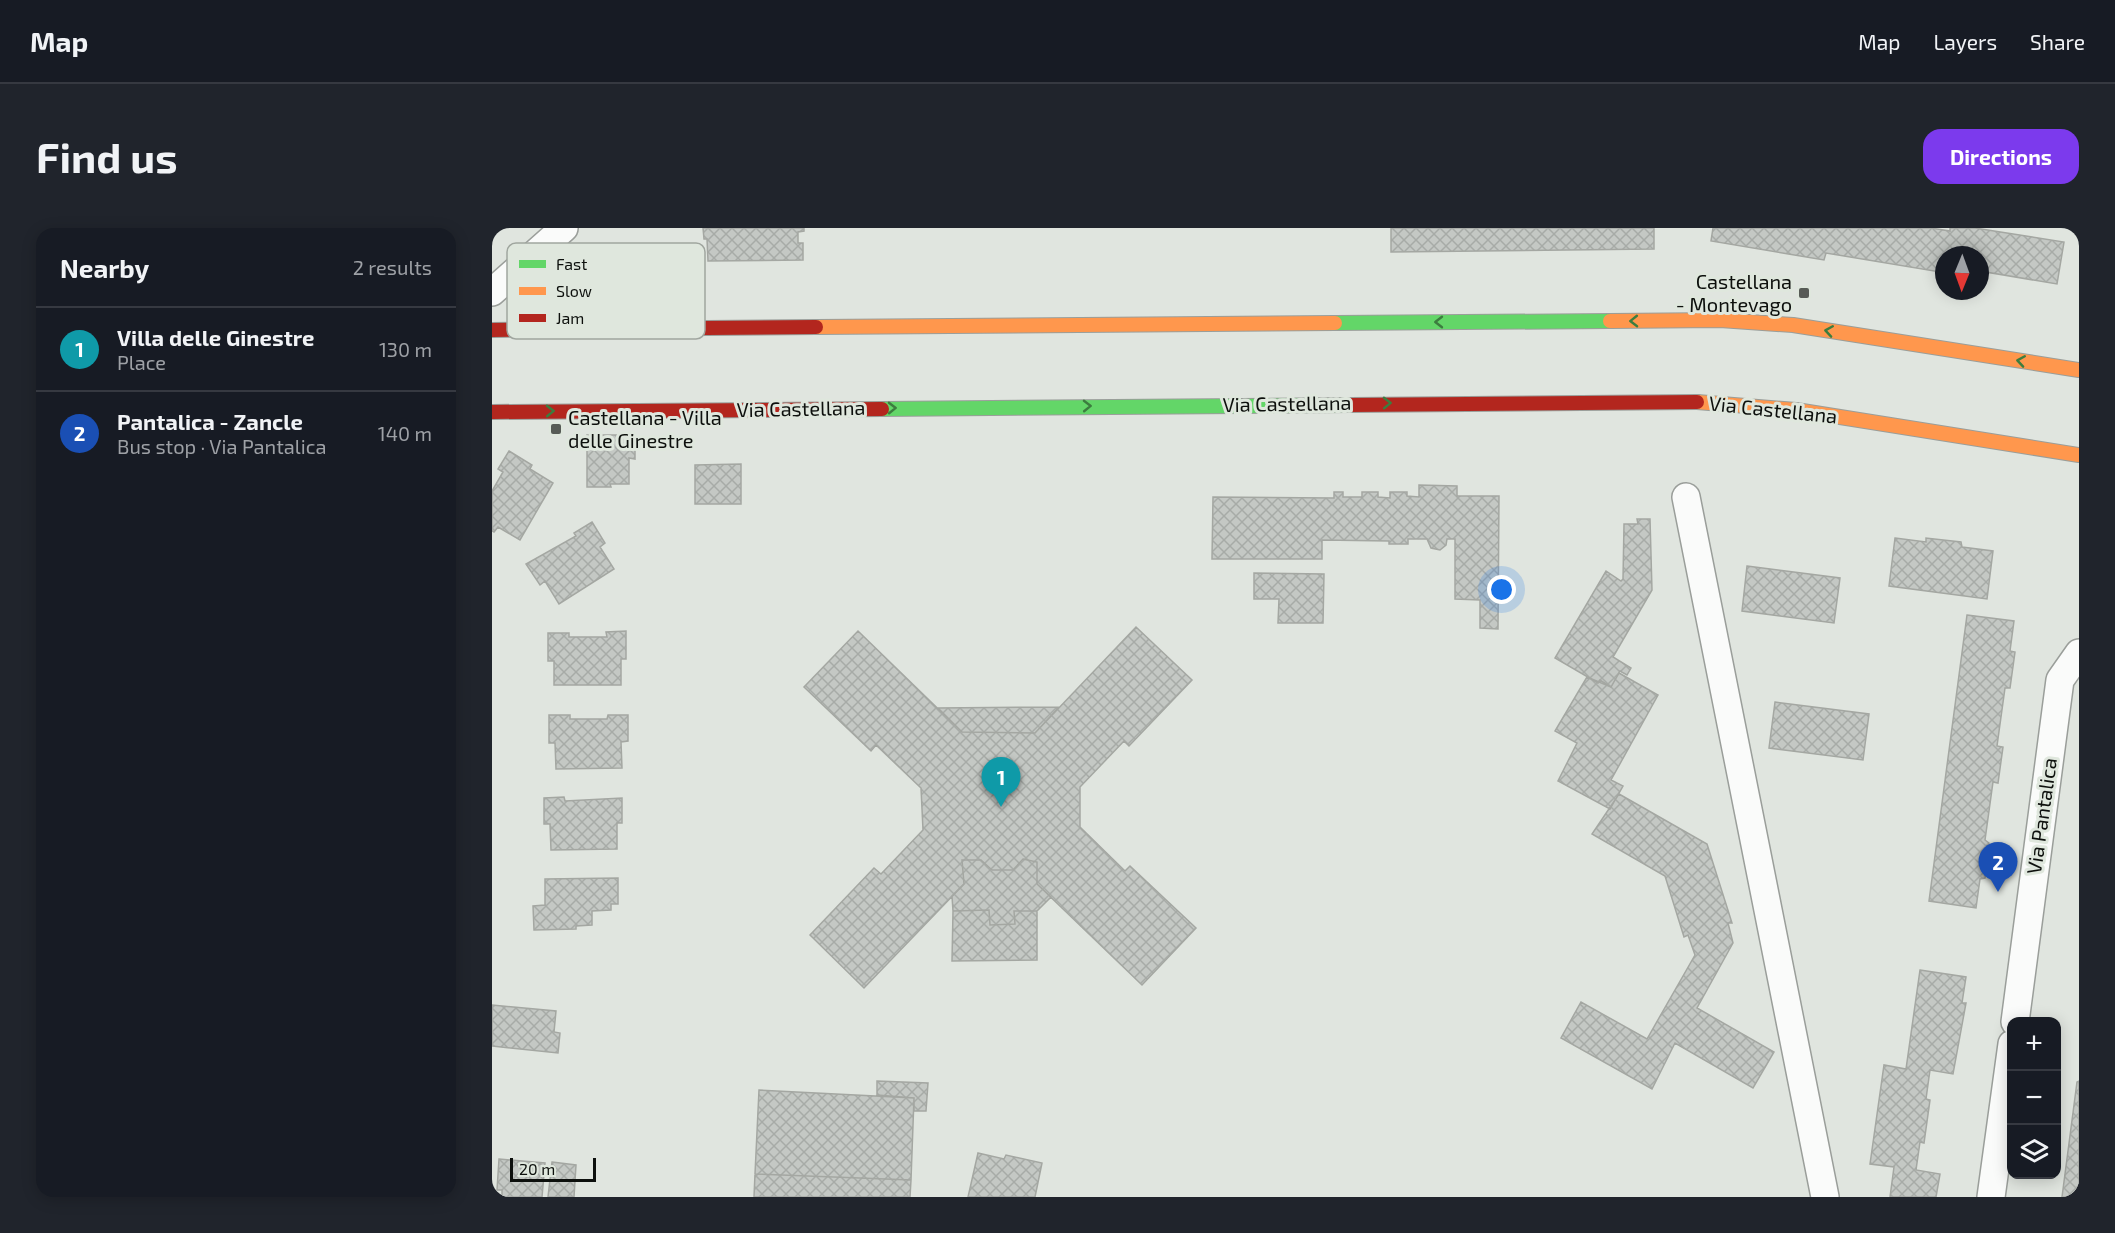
<!DOCTYPE html>
<html lang="en">
<head>
<meta charset="utf-8">
<style>
  :root { --surface:#171b24; --page:#20242c; --text:#f1f3f6; --muted:#9ea1a6; --line:#363941; --accent:#7c3aed }
  body { margin:0; font-family:"Exo 2",sans-serif; background:var(--page); color:var(--text) }
  .controls { position:absolute; right:18px; bottom:18px; display:grid; overflow:hidden; border-radius:12px; box-shadow:0 3px 15px #0003 }
  .controls button { width:54px; height:54px; display:grid; place-items:center; padding:0; border:0; border-bottom:2px solid var(--line); background:var(--surface); color:var(--text); font:30px sans-serif }
  .compass { position:absolute; left:1443px; top:18px; width:54px; height:54px; border-radius:50%; background:var(--surface); box-shadow:0 3px 15px #0003; rotate:181deg }
  .scale { position:absolute; left:18px; bottom:15px; width:86px; box-sizing:border-box; padding-left:6px; border:3px solid #0d100d; border-top:0; font-size:16px; line-height:21px; white-space:nowrap; color:#0d100d; -webkit-text-stroke:4px #dfe7dd; paint-order:stroke }
  .you { position:absolute; left:1010px; top:362px; width:21px; height:21px; margin:-15px; border:4px solid #fff; border-radius:50%; background:#1a73e8; box-shadow:0 0 0 9px #1a73e833 }
  .badge { display:grid; place-items:center; width:39px; height:39px; border-radius:50%; background:var(--accent); color:#fff; font-size:20px; font-weight:700 }
  .pin { position:absolute; translate:-50% -50px; filter:drop-shadow(0 2px 3px #0008) }
  .pin::after { content:''; position:absolute; top:32px; width:21px; height:18px; background:inherit; clip-path:polygon(0 0,100% 0,50% 100%) }
  .list { margin:0; padding:0; list-style:none }
  h2 { display:flex; justify-content:space-between; align-items:center; height:78px; margin:0; padding:0 24px; font-size:26px }
  h2 small { font-size:20px; font-weight:400; color:var(--muted) }
  .list li { display:grid; grid-template-columns:39px 1fr auto; gap:18px; align-items:center; box-sizing:border-box; height:84px; padding:0 24px; border-top:2px solid var(--line) }
  .list b { display:block; font-size:22px; white-space:nowrap }
  .list p { margin:0; font-size:20px; white-space:nowrap; color:var(--muted) }
  .list em { font-size:20px; font-style:normal; color:var(--muted) }
  .icon { flex:none; width:33px; height:33px; fill:none; stroke:currentColor; stroke-width:2; stroke-linecap:round; stroke-linejoin:round }
  .map { position:relative; flex:none; width:1587px; height:969px; overflow:hidden; border-radius:18px }
  header { display:flex; align-items:center; gap:36px; box-sizing:border-box; height:84px; padding:0 30px; background:var(--surface); border-bottom:2px solid var(--line) }
  header strong { font-size:28px }
  nav { display:flex; gap:33px; margin-inline-start:auto; font-size:21px }
  .intro { display:flex; align-items:center; justify-content:space-between; box-sizing:border-box; height:144px; padding:0 36px }
  h1 { margin:0; font-size:42px }
  .button { padding:15px 27px; border-radius:18px; background:var(--accent); color:#fff; font-size:21px; font-weight:700 }
  main { display:flex; gap:36px; padding:0 36px }
  aside { flex:1; background:var(--surface); border-radius:18px; box-shadow:0 3px 15px #0003 }
  .map>svg:first-child { display:block }
  .building { fill:url(#building-cross-hatch); stroke:#a4a7a2; stroke-width:1.5 }
  .lines { fill:none; stroke-linecap:round; stroke-linejoin:round }
  .street-casing { stroke:#9a9e9a; stroke-width:30 }
  .fast-casing { stroke:#9a9e9a; stroke-width:16 }
  .slow-casing { stroke:#9a9e9a; stroke-width:16 }
  .jam-casing { stroke:#9a9e9a; stroke-width:16 }
  .street { stroke:#fafbfa; stroke-width:27 }
  .fast { stroke:#63d668; stroke-width:14 }
  .slow { stroke:#ff974d; stroke-width:14 }
  .jam { stroke:#b3261e; stroke-width:14 }
  .oneway { stroke:#3c7d3f }
  .poi-dot { fill:#575b56; stroke:#dfe7dd; stroke-width:2 }
  .labels { text-anchor:middle; stroke-width:6; stroke-linejoin:round; paint-order:stroke }
  .poi-label { font-size:20px; fill:#0d100d; stroke:#dfe7dd; text-anchor:end }
  .street-label { font-size:20px; fill:#0d100d; stroke:#dfe7dd }
  .key { fill:#dfe7dd; stroke:#a0a69f; stroke-width:1.5 }
  .key-label { font-size:16px; fill:#0d100d }
</style>
</head>
<body>
<header>
<strong>Map</strong>
<nav><a>Map</a><a>Layers</a><a>Share</a></nav>
</header>
<div class="intro"><h1>Find us</h1><a class="button">Directions</a></div>
<main>
<aside>
<h2>Nearby<small>2 results</small></h2>
<ul class="list">
<li><span class="badge" style="background:#0f9aa8">1</span><div><b>Villa delle Ginestre</b><p>Place</p></div><em>130 m</em></li>
<li><span class="badge" style="background:#1a4fb4">2</span><div><b>Pantalica - Zancle</b><p>Bus stop · Via Pantalica</p></div><em>140 m</em></li>
</ul>
</aside>
<div class="map">
<svg width="1587" height="969" viewBox="0 0 1587 969">
  <defs>
    <pattern id="building-cross-hatch" width="8" height="8" patternUnits="userSpaceOnUse" patternTransform="scale(1.5)"><rect width="8" height="8" fill="#c4c8c4"/><path d="M0 0l8 8M0 8l8-8" fill="none" stroke="#a7aba7"/></pattern>
  </defs>
  <rect width="100%" height="100%" fill="#e0e5df"/>
  <path class="building" d="M211,0H312V3L306,4V15H311V32L216,33L215,11H212Z
    M899,0H1162V21L899,24Z
    M1221,0H1439L1458,3V0H1483L1572,14L1565,56L1488,43V27H1452V37H1450L1448,44L1334,25L1332,32L1219,13Z
    M95,207H143V231L137,230V256H118L119,259H95Z
    M17,223L40,237L38,241L61,255L28,312L6,299L2,304L0,303V263L11,244L6,241Z
    M249,236V276H203V237Z
    M927,257L965,258V268H1007L1006,401L988,400V372L963,371V311H955L954,317L948,322L939,320L935,311H916V316H897V313L830,312V331H720L721,269L842,270V264H851V269H870V264H886V269L898,270V264H915V268L927,269Z
    M1145,291H1158L1160,362L1121,429L1139,440L1135,447L1128,443L1119,459L1108,452L1106,455L1063,430L1114,343L1129,353L1131,351L1132,296H1146Z
    M100,294L113,315L108,319L122,341L67,376L53,353L48,357L34,336L84,308L82,305Z
    M1403,310L1434,314V310L1469,314L1470,319L1501,323L1495,371L1397,358Z
    M1255,338L1348,350L1342,395L1250,383Z
    M762,345L832,346L831,395H786L787,371H762Z
    M1475,387L1522,393L1518,423L1523,424L1518,460H1513L1505,518L1511,519L1506,555L1501,554L1493,612L1497,615L1496,628L1493,650L1488,651L1484,680L1437,673Z
    M644,399L700,452L637,518L632,513L588,559V599L633,643L638,638L704,700L650,757L545,656V634L531,631L521,642H500L489,632H470L472,656L372,760L318,707L382,640L389,646L431,602L429,560L384,517L379,523L312,459L366,403L470,504L543,505Z
    M134,403V431H129V457H62V433H56V405H77V409H115L114,404Z
    M1127,445L1166,467L1119,552L1131,558L1118,581L1066,553L1085,515L1063,503L1095,449L1119,459Z
    M1283,474L1377,486L1371,532L1277,520Z
    M567,479L543,505L470,504L446,480Z
    M57,487H78V491H115L116,487H136V513L129,514L130,540L64,541L63,515H57Z
    M1127,566L1215,616L1240,695H1236L1241,715L1205,780L1282,824L1261,860L1183,815L1160,861L1069,810L1089,774L1155,811L1203,727L1196,707L1192,709L1173,648L1100,606Z
    M72,569L73,573L130,570V595H125V621L59,622L58,596H52V570Z
    M531,631L545,634V656L559,669L545,683H522L523,696L498,697L497,682L461,683L460,668L472,656L470,632H489L500,642H521Z
    M126,650V676H119V682L100,683V697L84,698V701L42,702L41,678L53,677V651Z
    M497,682L498,697L523,696L522,683H545V732L460,733L461,683Z
    M1428,742L1474,749L1470,775H1474L1461,846L1438,842L1434,871L1438,872L1432,915L1428,914L1424,942L1448,946L1444,969H1398L1402,939L1378,936L1392,837L1414,841Z
    M0,777L64,783L62,804L68,805L66,825L0,818Z
    M385,853L436,855L434,883H422V870L385,867Z
    M1587,853V969H1570L1585,854Z
    M267,862L422,870L419,952L263,946Z
    M486,925L512,931L514,927L550,935L543,969H476Z
    M7,931L53,935L50,969H10V962H5Z
    M60,934L84,937L82,969H56Z
    M263,946L419,952L418,969H262Z"/>
  <g class="lines">
    <defs>
      <path id="street" d="M0,64L72,0
        M1194,269L1333,969
        M1523,794L1568,452L1587,425
        M1499,969L1520,816"/>
      <path id="fast" d="M843,95L1118,93
        M390,181L858,177"/>
      <path id="slow" d="M1118,93L1228,92L1301,97L1587,142
        M324,99L843,95
        M1205,174L1304,182L1587,227"/>
      <path id="jam" d="M0,102L324,99
        M858,177L1205,174
        M0,184L390,181"/>
    </defs>
    <use href="#street" class="street-casing"/>
    <use href="#fast" class="fast-casing"/>
    <use href="#slow" class="slow-casing"/>
    <use href="#jam" class="jam-casing"/>
    <use href="#street" class="street"/>
    <use href="#fast" class="fast"/>
    <use href="#slow" class="slow"/>
    <use href="#jam" class="jam"/>
  </g>
  <defs><path id="oneway-chevron" d="M-2-3.5L2.5 0L-2 3.5" fill="none" stroke-width="1.6" stroke-linecap="round" stroke-linejoin="round" transform="scale(1.5)"/></defs>
  <g class="oneway">
    <use href="#oneway-chevron" transform="translate(1142 93) rotate(179)"/>
    <use href="#oneway-chevron" transform="translate(947 94) rotate(180)"/>
    <use href="#oneway-chevron" transform="translate(1337 103) rotate(-171)"/>
    <use href="#oneway-chevron" transform="translate(1529 133) rotate(-171)"/>
    <use href="#oneway-chevron" transform="translate(895 175) rotate(-1)"/>
    <use href="#oneway-chevron" transform="translate(595 178) rotate(-1)"/>
    <use href="#oneway-chevron" transform="translate(400 180) rotate(-1)"/>
    <use href="#oneway-chevron" transform="translate(58 183) rotate(-1)"/>
  </g>
  <g class="poi-dot">
    <rect x="1306" y="59" width="12" height="12" rx="3"/>
    <rect x="58" y="195" width="12" height="12" rx="3"/>
  </g>
  <g class="labels">
    <g class="poi-label">
      <text x="1300" y="61">Castellana<tspan x="1300" dy="23">- Montevago</tspan></text>
      <text x="76" y="197" text-anchor="start">Castellana - Villa<tspan x="76" dy="23">delle Ginestre</tspan></text>
    </g>
    <g class="street-label">
      <text transform="translate(795 176) rotate(-1)" y="7">Via Castellana</text>
      <text transform="translate(309 181) rotate(-1)" y="7">Via Castellana</text>
      <text transform="translate(1281 182) rotate(6)" y="7">Via Castellana</text>
      <text transform="translate(1550 588) rotate(-82)" y="7">Via Pantalica</text>
    </g>
  </g>
  <rect x="15" y="15" width="198" height="96" rx="9" class="key"/>
  <rect x="27" y="32" width="27" height="8" fill="#63d668"/>
  <rect x="27" y="59" width="27" height="8" fill="#ff974d"/>
  <rect x="27" y="86" width="27" height="8" fill="#b3261e"/>
  <g class="key-label">
    <text x="64" y="42">Fast</text>
    <text x="64" y="69">Slow</text>
    <text x="64" y="96">Jam</text>
  </g>
</svg>
<div class="controls">
<button>+</button>
<button>−</button>
<button><svg class="icon" aria-label="layers" viewBox="0 0 24 24"><path d="M12 4l9 5-9 5-9-5zM3 14l9 5 9-5"/></svg></button>
</div>
<svg class="compass" viewBox="-18 -18 36 36"><path d="M0-13l5 13h-10z" fill="#e53935"/><path d="M0 13l5-13h-10z" fill="#9ea1a6"/></svg>
<div class="scale">20 m</div>
<div class="you"></div>
<div class="pin badge" style="left:509px;top:579px;background:#0f9aa8">1</div>
<div class="pin badge" style="left:1506px;top:664px;background:#1a4fb4">2</div>
</div>
</main>
</body>
</html>
